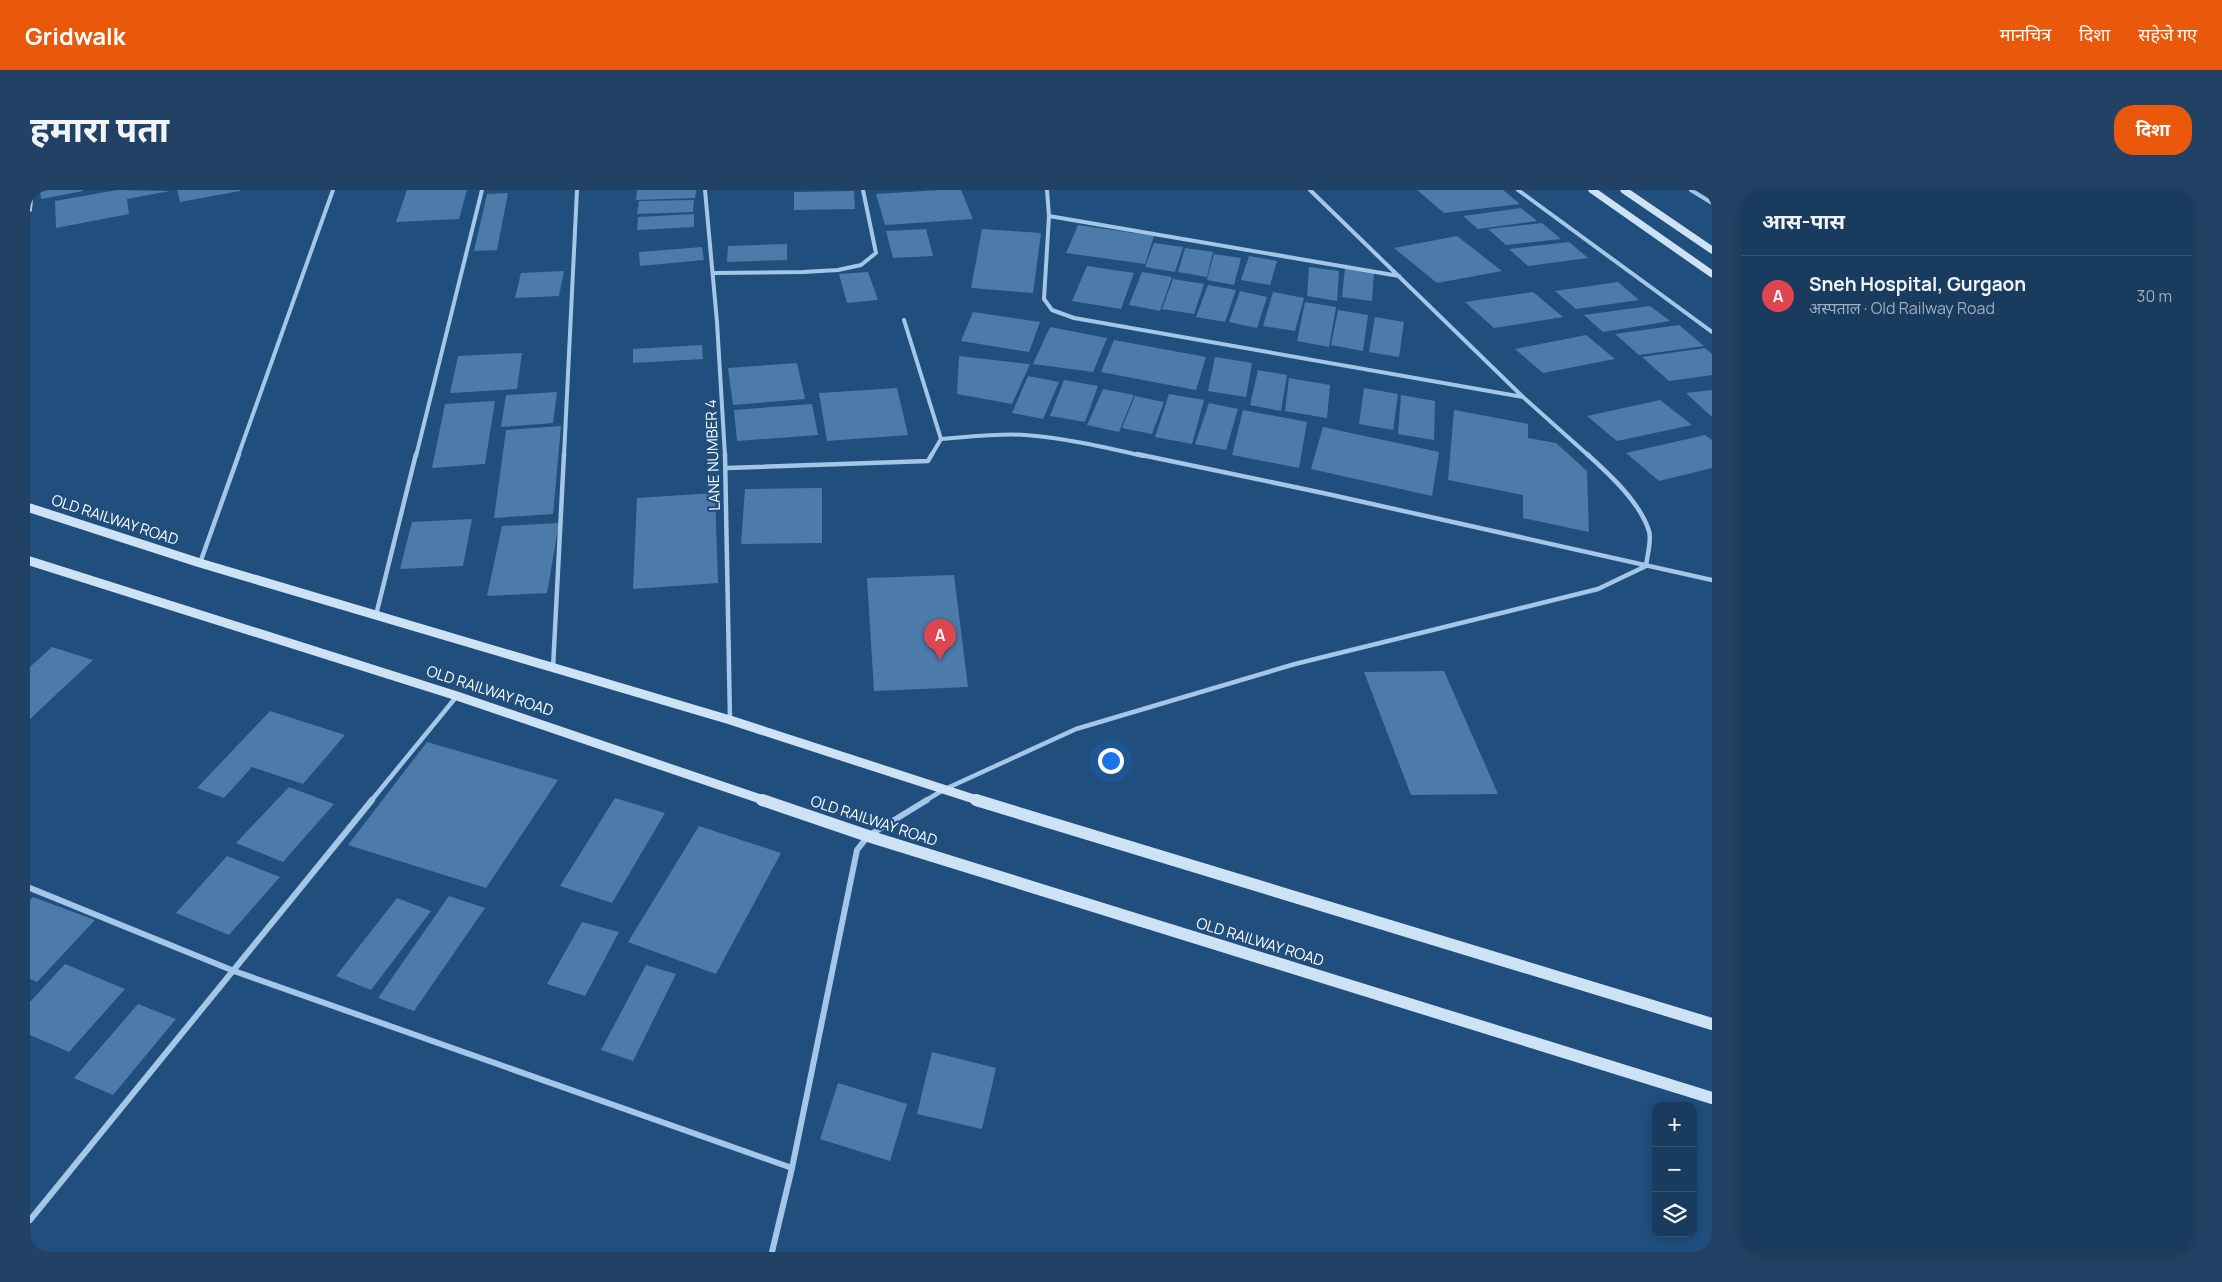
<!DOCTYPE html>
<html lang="hi">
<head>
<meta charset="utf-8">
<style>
  :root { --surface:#183b5e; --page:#214264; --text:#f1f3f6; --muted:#9fadbc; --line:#365573; --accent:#ea580c }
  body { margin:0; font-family:Manrope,"Noto Sans Devanagari",sans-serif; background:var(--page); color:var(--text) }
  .controls { position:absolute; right:15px; bottom:15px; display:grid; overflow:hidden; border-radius:10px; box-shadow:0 2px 12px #0003 }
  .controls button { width:45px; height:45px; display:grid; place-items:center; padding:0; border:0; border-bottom:1px solid var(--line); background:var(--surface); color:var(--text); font:25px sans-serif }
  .you { position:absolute; left:1080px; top:570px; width:18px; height:18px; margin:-12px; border:4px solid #fff; border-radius:50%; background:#1a73e8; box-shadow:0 0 0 8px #1a73e833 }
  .badge { display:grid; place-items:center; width:32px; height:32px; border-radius:50%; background:var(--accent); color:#fff; font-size:16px; font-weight:700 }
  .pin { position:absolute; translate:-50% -41px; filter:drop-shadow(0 1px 2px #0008) }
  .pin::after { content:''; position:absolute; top:26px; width:18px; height:15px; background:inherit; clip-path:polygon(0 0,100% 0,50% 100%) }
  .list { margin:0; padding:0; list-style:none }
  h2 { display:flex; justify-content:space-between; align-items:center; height:65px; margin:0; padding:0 20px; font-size:21px }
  h2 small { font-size:16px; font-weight:400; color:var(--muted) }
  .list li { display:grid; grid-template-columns:32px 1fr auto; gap:15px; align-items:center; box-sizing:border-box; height:80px; padding:0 20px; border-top:1px solid var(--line) }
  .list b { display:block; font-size:19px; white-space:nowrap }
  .list p { margin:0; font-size:16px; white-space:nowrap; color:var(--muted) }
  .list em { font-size:16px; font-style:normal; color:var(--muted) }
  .icon { flex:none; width:28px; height:28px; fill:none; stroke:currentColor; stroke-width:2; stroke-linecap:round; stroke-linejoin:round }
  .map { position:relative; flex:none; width:1682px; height:1062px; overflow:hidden; border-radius:20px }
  header { display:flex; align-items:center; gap:30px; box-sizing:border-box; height:70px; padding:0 25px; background:var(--accent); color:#fff }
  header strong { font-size:24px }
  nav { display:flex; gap:28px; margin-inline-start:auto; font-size:18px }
  .intro { display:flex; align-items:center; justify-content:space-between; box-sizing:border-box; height:120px; padding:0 30px }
  h1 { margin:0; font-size:35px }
  .button { padding:12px 22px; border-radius:20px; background:var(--accent); color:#fff; font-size:18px; font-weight:700 }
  main { display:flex; gap:30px; padding:0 30px }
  aside { flex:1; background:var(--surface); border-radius:20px; box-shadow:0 2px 12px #0003 }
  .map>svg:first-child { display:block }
  .building { fill:#4c7baa }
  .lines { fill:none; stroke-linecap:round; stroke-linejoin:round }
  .street-far2 { stroke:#a4c6e7; stroke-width:4 }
  .street-far1 { stroke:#a4c6e7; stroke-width:4.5 }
  .street { stroke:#a4c6e7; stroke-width:6 }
  .secondary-far2 { stroke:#cee2f6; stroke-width:7 }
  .secondary-far1 { stroke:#cee2f6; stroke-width:9 }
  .secondary { stroke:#cee2f6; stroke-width:12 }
  .labels { text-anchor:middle; stroke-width:4.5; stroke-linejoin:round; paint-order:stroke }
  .street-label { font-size:15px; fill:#fff; stroke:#204f7e }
</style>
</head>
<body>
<header>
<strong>Gridwalk</strong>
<nav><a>मानचित्र</a><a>दिशा</a><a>सहेजे गए</a></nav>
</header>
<div class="intro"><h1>हमारा पता</h1><a class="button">दिशा</a></div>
<main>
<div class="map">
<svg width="1682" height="1062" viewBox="0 0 1682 1062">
  <rect width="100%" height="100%" fill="#204f7e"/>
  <path class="building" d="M10,0H53V1L11,9Z
    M87,0L140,1L97,9L99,24L26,38L25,11Z
    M147,0H210V1L150,12Z
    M377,0H437L429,29L366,32Z
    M607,0H666L665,8L606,10Z
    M911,0H931L943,29L855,35L846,4Z
    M1387,0H1473L1490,14L1414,23Z
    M824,1L825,19L764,20V2Z
    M478,3L467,60L444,61L457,4Z
    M664,10L663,22L607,24L609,11Z
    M1491,18L1507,31L1448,39L1433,26Z
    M664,24V37L607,40L608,27Z
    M1512,33L1531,49L1476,55L1458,39Z
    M1048,35L1124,46L1115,74L1036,63Z
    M896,39L903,66L863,68L856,41Z
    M952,39L1011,43L1003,103L941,98Z
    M1427,46L1472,81L1407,93L1364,58Z
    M1539,52L1558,68L1498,76L1479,59Z
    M1124,53L1153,57L1145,82L1115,77Z
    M757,54V70L697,72L698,56Z
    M672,57L674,70L610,76L609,62Z
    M1155,58L1183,62L1177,87L1148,82Z
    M1184,64L1211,68L1204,95L1177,90Z
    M1219,66L1247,71L1240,95L1211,90Z
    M1057,76L1104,83L1091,119L1042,111Z
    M1279,77L1309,81L1307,111L1277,106Z
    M1315,78L1344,82L1342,111L1312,107Z
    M534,81L529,106L485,108L491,83Z
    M838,82L848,110L817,113L809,84Z
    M1112,82L1142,87L1130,121L1099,115Z
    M1143,89L1174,94L1164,124L1132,119Z
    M1588,92L1609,110L1546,119L1525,101Z
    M1178,95L1206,100L1195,132L1166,127Z
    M1210,101L1237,107L1227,138L1199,132Z
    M1243,102L1274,108L1265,141L1233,136Z
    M1503,102L1533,127L1464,138L1435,112Z
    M1275,112L1306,117L1299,157L1267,151Z
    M1620,116L1640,131L1573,142L1554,125Z
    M1308,120L1338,125L1333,161L1301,155Z
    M943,122L1010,132L999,162L931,151Z
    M1345,127L1374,132L1369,167L1339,162Z
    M1649,135L1674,156L1609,165L1585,144Z
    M1020,137L1077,148L1063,182L1003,174Z
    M1556,145L1585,169L1513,183L1485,159Z
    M1084,150L1176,167L1166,200L1071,182Z
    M672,155L673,169L603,173V159Z
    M1675,158L1682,164V185L1639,191L1612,167Z
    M492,163L487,199L420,203L428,166Z
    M929,166L1000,174L982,214L927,204Z
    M1185,167L1222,173L1216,207L1178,201Z
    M767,173L775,209L703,215L698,178Z
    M1228,180L1257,185L1251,221L1220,215Z
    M998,186L1029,192L1013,229L982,223Z
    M1259,188L1300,195L1297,228L1255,221Z
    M1034,190L1068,196L1055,232L1020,226Z
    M867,198L878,245L797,251L789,203Z
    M1334,198L1368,204L1363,240L1329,234Z
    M1073,199L1104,205L1089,242L1057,235Z
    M1682,200V227L1656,203Z
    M527,202L523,233L471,237L476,205Z
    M1139,204L1174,210L1162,254L1125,247Z
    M1371,205L1405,211L1404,250L1368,244Z
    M1105,206L1134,212L1122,244L1092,238Z
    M1630,210L1662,235L1587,251L1557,226Z
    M465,211L455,274L402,278L415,214Z
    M1179,213L1208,219L1196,260L1165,254Z
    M782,214L788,245L707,251L704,220Z
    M1213,220L1277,232L1269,278L1202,265Z
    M1424,220L1498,234V248L1526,253L1557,281L1559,342L1493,328V305L1418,290Z
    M531,236L523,324L464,328L476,240Z
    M1293,237L1409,262L1402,306L1281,279Z
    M1675,245L1682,250V278L1629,291L1596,263Z
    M792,298V353L711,354L715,299Z
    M685,303L688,393L603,399L607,308Z
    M442,329L433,376L370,379L382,332Z
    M529,333L517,403L457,406L472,336Z
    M924,385L938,497L844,501L837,388Z
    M22,457L63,470L0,529V477Z
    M1414,481L1468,604L1381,605L1334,482Z
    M240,521L315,545L273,594L222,577L194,608L167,598Z
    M397,552L528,590L456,698L318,655Z
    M259,597L304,614L253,672L206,653Z
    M585,608L635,623L582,713L530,696Z
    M669,636L751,663L686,784L598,752Z
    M197,666L250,687L199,745L146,723Z
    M419,706L455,718L384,821L348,808Z
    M3,707L65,730L7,792L0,789V710Z
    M367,708L401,721L341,800L306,786Z
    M552,732L589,742L555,806L517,794Z
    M35,774L95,799L39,862L0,845V812Z
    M616,775L646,784L603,871L571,860Z
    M108,814L146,829L83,905L44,888Z
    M902,862L966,878L952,939L887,924Z
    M808,893L877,914L860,971L790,949Z"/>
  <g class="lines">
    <path class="street-far2" d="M675,0L687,132L695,266
      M1017,0L1019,26L1014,109L1022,120L1044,128L1493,207
      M1280,0L1493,207L1559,266
      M1488,0L1682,142
      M1661,0L1682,13
      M0,20L2,0
      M1019,26L1369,86
      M685,83L773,82L808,80L831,75L846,63L833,0
      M874,130L911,249L901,266
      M911,249C939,247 967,243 995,245C1035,248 1074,257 1113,266
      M208,266L303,0
      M386,266L452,0
      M534,266L547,0"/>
    <path class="street-far1" d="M695,264L700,530
      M1107,264L1293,303L1682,390
      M1557,264C1579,284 1610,312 1619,341C1622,350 1617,366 1616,376
      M697,278L898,271L902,264
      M170,373L209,264
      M346,425L386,264
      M523,478L534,264
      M341,611L427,506
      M895,611L913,600L1046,539L1265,474L1568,399L1616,376"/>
    <path class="street" d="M0,698L204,781L762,978
      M0,1030L342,610
      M742,1062L762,978L827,660L838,646L897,610"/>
    <path class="secondary-far2" d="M1562,0L1682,84
      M1594,0L1682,60"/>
    <path class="secondary-far1" d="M0,318L170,373L700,530L950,611
      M0,371L427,506L736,611"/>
    <path class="secondary" d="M732,610L838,646L1682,908
      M946,610L1682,834"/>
  </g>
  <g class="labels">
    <g class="street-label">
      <text transform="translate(683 265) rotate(-92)" y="5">LANE NUMBER 4</text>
      <text transform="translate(85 330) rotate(18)" y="5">OLD RAILWAY ROAD</text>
      <text transform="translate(460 501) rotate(18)" y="5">OLD RAILWAY ROAD</text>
      <text transform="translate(844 631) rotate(18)" y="5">OLD RAILWAY ROAD</text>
      <text transform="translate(1230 752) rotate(17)" y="5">OLD RAILWAY ROAD</text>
    </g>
  </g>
</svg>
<div class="controls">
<button>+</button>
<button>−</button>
<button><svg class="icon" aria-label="layers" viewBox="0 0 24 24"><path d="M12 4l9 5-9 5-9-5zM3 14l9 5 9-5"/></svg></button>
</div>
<div class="you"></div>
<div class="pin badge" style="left:910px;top:470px;background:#e0444e">A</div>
</div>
<aside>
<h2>आस-पास<small></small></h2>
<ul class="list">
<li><span class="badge" style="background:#e0444e">A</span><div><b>Sneh Hospital, Gurgaon</b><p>अस्पताल · Old Railway Road</p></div><em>30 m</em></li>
</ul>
</aside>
</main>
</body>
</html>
